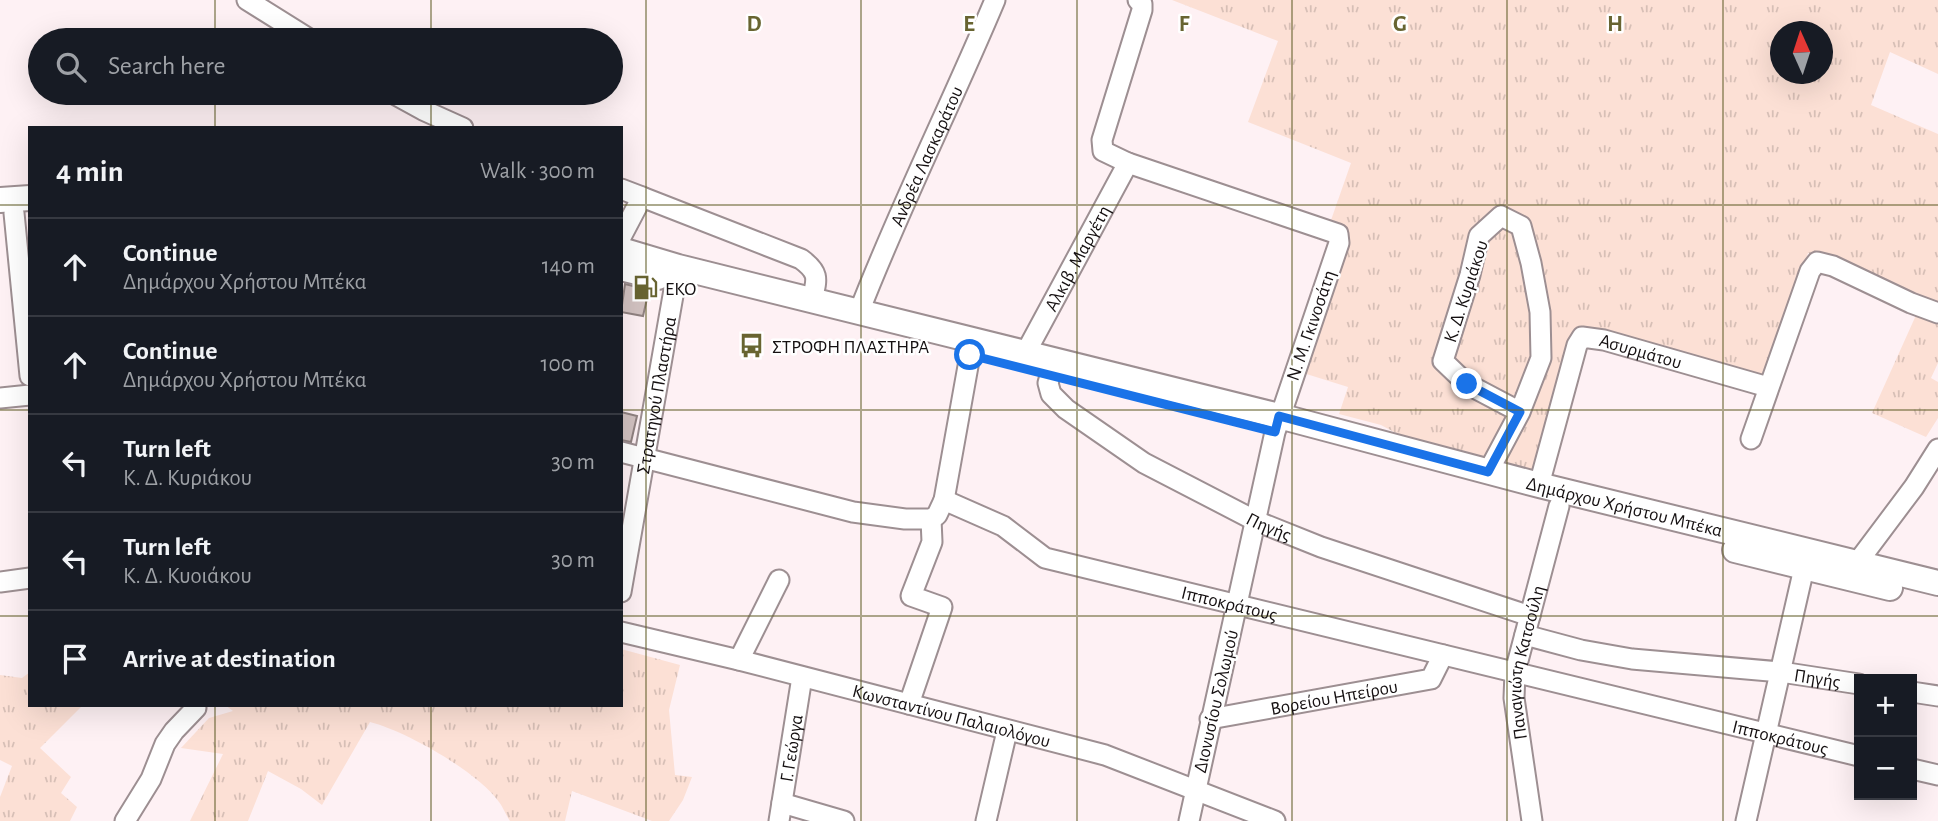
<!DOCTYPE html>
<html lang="en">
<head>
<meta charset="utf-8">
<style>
  :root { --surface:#171b24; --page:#20242c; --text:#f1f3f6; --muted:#9ea1a6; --line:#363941 }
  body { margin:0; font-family:"Alegreya Sans",sans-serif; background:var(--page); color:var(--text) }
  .controls { position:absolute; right:21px; bottom:21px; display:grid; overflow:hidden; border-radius:0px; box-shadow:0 7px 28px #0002 }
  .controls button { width:63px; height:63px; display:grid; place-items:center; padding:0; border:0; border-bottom:2px solid var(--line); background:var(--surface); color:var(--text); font:35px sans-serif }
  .compass { position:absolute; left:1770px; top:21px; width:63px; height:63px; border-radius:50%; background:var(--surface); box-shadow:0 7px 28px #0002; rotate:357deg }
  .stop { position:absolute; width:21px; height:21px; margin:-16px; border:5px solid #1a73e8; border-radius:50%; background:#fff }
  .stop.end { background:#1a73e8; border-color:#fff; box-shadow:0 2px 7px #0008 }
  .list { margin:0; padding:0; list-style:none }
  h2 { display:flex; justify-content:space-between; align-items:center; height:91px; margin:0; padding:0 28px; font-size:30px }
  h2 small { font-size:23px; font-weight:400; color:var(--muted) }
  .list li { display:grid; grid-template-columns:46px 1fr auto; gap:21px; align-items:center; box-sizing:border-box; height:98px; padding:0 28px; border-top:2px solid var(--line) }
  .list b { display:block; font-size:26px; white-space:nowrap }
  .list p { margin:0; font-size:23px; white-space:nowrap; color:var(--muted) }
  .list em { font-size:23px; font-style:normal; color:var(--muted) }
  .icon { flex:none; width:38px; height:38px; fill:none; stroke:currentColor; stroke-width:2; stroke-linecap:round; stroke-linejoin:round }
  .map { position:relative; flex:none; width:1938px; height:821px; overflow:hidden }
  .search { position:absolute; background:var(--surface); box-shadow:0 7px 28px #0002; left:28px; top:28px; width:595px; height:77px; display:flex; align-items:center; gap:18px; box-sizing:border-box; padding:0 24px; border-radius:38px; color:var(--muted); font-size:26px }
  .panel { position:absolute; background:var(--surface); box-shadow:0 7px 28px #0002; left:28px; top:126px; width:595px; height:581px; border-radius:0px }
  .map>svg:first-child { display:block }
  .grass { fill:url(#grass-tufts); fill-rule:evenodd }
  .building { fill:#d2c2c1; stroke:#908281; stroke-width:2 }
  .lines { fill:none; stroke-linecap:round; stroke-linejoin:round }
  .minor-casing { stroke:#9d8f92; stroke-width:23 }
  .major-casing { stroke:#9d8f92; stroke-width:28 }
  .minor { stroke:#fff; stroke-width:19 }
  .major { stroke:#fff; stroke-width:24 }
  .route { stroke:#1a73e8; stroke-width:9 }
  .grid { fill:none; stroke:#686431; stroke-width:2; stroke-opacity:0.55 }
  .labels { text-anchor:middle; stroke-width:5; stroke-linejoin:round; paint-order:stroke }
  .street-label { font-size:19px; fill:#151011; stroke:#fff }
  .poi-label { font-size:19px; fill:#151011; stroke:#fff; text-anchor:start }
  .grid-label { font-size:23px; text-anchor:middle; font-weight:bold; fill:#686431; stroke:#fff; stroke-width:5; stroke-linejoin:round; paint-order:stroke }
</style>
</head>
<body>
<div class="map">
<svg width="1938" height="821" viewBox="0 0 1938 821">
  <defs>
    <pattern id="grass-tufts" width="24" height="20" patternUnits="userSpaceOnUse" patternTransform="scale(1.75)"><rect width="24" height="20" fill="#fce0d5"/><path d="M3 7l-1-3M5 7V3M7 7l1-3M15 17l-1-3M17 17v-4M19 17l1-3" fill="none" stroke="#d7bfb6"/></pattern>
  </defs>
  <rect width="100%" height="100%" fill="#fef1f4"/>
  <path class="grass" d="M1172,0H1938V74L1890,52L1871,105L1938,134V363L1931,378L1938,382V418L1926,437L1872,413L1917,313L1808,253L1770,376L1577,329L1536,471L1405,438L1381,425L1339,414L1348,387L1300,372L1348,230L1330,223L1351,163L1248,122L1278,41ZM1780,32H1822V74H1780Z
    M621,649L680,665L669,710L675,775L692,777L683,800L669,821H652L572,791L565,821H510C506,815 503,807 499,802C478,772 406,731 370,722L322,805L301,789L268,771L248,821H190L223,754L181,748L209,718L233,711L225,705H621Z
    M30,672V705H83L40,748L71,777L61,793L77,807L70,821H0V797L12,766L0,760V675L22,678Z"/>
  <path class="building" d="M625,284L649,290L643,316L621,312Z
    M621,412L637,416L631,442L621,440Z"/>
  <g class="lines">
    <defs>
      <g id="minor">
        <path d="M247,0L311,40"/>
        <path d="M1138,0L1142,4V10L1102,140L1103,151L1128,163L1338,234L1339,243L1275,432L1189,821"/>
        <path d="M392,93L423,110L463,128"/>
        <path d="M621,189L642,197L621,237"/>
        <path d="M642,197L801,259C820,273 817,279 812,300"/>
        <path d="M14,213L30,376"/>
        <path id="s1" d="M859,312C900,206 951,105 995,0"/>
        <path id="s2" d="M1026,352L1128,163"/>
        <path id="s3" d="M1050,376L1048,383L1051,394L1066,409L1144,463L1256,521L1321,547L1530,616"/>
        <path d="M0,398L30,395"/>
        <path d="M1751,439L1810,271L1817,262L1833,266L1911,303L1938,313"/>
        <path id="s4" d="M621,452L853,512L905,519H931L937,515L944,500L1003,526L1045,558L1859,756"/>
        <path d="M1488,472L1520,412L1541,358L1540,312L1531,263L1521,226L1501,216L1479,236L1470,275L1443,361L1467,384L1520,412"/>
        <path id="s5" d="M1539,485L1577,345L1582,337L1604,340L1768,387"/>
        <path d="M944,500L970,355"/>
        <path d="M1857,563L1914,487L1938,449"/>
        <path d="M0,582L30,578"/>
        <path id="s6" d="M621,592L678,267"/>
        <path id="s7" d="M621,632L739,660L1105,755L1275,821"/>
        <path id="s8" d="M1525,635L1581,650L1632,659L1781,672L1859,684"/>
        <path d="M739,660L779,580"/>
        <path d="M1912,692L1938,696"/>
        <path d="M909,704L942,607L911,596L932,542L931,519"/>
        <path id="s9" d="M1210,719L1431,679L1443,655"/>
        <path d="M1912,769L1938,775"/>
        <path d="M782,803L844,821"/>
        <path d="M125,821L151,779L165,744L174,731L196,708"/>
        <path id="s10" d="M779,821L802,677"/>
        <path d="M986,821L1007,731"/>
        <path id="s11" d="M1532,821L1514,698L1515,672L1559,506"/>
        <path d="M1746,821L1807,555"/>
      </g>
      <g id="major">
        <path d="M0,200L30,198"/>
        <path id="s12" d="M621,250L678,267L1279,416L1539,485L1938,583"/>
        <path d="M621,268L658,277"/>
        <path d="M1735,550L1890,588"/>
      </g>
    </defs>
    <use href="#minor" class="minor-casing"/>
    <use href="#major" class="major-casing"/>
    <use href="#minor" class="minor"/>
    <use href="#major" class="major"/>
  </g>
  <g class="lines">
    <path class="route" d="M970,355L1275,432L1279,416L1488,472L1520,412L1467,384"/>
  </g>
  <path class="grid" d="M215,0V40M431,0V40M646,0V821M861,0V821M1077,0V821M1292,0V821M1507,0V821M1723,0V821M215,93V128M431,93V128M0,205H30M621,205H1938M0,410H30M621,410H1938M0,616H30M621,616H1938M215,705V821M431,705V821"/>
  <defs>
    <symbol id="fuel-bare" viewBox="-9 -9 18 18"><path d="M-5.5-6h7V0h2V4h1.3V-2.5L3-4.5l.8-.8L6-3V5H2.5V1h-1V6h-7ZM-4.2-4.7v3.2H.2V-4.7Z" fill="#686431" stroke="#fff" stroke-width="2.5" paint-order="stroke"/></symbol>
    <symbol id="bus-bare" viewBox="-9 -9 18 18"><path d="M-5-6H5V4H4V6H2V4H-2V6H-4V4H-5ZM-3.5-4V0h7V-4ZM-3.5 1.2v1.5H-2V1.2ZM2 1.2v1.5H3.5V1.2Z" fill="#686431" stroke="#fff" stroke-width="2.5" paint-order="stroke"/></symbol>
  </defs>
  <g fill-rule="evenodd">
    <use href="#fuel-bare" x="628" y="270" width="35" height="35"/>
    <use href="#bus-bare" x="734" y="328" width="35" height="35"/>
  </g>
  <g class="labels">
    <g class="street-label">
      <text dy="7" stroke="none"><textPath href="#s1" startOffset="170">Ανδρέα Λασκαράτου</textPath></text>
      <text dy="7" stroke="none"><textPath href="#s2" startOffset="107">Αλκιβ. Μαργέτη</textPath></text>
      <text transform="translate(1465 291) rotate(-72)" y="7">Κ. Δ. Κυριάκου</text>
      <text transform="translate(1310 325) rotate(-71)" y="7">Ν. Μ. Γκινοσάτη</text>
      <text dy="7" stroke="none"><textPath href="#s5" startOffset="215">Ασυρμάτου</textPath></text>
      <text dy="7" stroke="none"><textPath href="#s6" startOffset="200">Στρατηγού Πλαστήρα</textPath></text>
      <text dy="7" stroke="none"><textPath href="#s12" startOffset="1036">Δημάρχου Χρήστου Μπέκα</textPath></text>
      <text dy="7" stroke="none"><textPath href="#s3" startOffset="275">Πηγής</textPath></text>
      <text dy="7" stroke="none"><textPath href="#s4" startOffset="649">Ιπποκράτους</textPath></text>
      <text dy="7" stroke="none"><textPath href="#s11" startOffset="161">Παναγιώτη Κατσούλη</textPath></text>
      <text dy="7" stroke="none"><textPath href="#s8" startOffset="296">Πηγής</textPath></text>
      <text dy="7" stroke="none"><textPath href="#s9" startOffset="126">Βορείου Ηπείρου</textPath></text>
      <text transform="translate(1215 701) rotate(-77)" y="7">Διονυσίου Σολωμού</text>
      <text dy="7" stroke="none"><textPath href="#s7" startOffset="341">Κωνσταντίνου Παλαιολόγου</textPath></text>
      <text dy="7" stroke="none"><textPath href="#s4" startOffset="1216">Ιπποκράτους</textPath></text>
      <text dy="7" stroke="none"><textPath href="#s10" startOffset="74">Γ. Γεώργα</textPath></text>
    </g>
    <g class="poi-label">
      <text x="665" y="295">ΕΚΟ</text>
      <text x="772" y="353">ΣΤΡΟΦΗ ΠΛΑΣΤΗΡΑ</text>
    </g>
  </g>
  <g class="grid-label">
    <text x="754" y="31">D</text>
    <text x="969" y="31">E</text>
    <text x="1184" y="31">F</text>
    <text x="1400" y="31">G</text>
    <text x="1615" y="31">H</text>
  </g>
</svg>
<div class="controls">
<button>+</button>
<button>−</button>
</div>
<svg class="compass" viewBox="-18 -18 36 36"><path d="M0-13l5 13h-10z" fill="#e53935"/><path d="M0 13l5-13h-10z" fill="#9ea1a6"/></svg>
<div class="stop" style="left:970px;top:355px"></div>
<div class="stop end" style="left:1467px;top:384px"></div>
<div class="search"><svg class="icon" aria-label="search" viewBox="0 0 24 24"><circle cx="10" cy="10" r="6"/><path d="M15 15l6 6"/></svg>Search here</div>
<section class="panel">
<h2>4 min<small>Walk · 300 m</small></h2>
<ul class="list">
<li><svg class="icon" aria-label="ahead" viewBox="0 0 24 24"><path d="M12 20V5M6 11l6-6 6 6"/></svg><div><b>Continue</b><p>Δημάρχου Χρήστου Μπέκα</p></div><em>140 m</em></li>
<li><svg class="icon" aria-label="ahead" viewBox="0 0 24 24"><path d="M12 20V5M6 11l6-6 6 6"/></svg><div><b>Continue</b><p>Δημάρχου Χρήστου Μπέκα</p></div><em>100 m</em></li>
<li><svg class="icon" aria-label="left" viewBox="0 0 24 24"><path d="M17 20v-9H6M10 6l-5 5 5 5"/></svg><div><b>Turn left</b><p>Κ. Δ. Κυριάκου</p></div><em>30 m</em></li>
<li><svg class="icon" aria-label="left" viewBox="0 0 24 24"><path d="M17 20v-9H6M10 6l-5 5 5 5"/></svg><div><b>Turn left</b><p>Κ. Δ. Κυοιάκου</p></div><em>30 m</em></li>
<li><svg class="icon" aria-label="arrive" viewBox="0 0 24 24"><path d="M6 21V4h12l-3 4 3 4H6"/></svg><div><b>Arrive at destination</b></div></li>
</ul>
</section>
</div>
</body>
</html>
